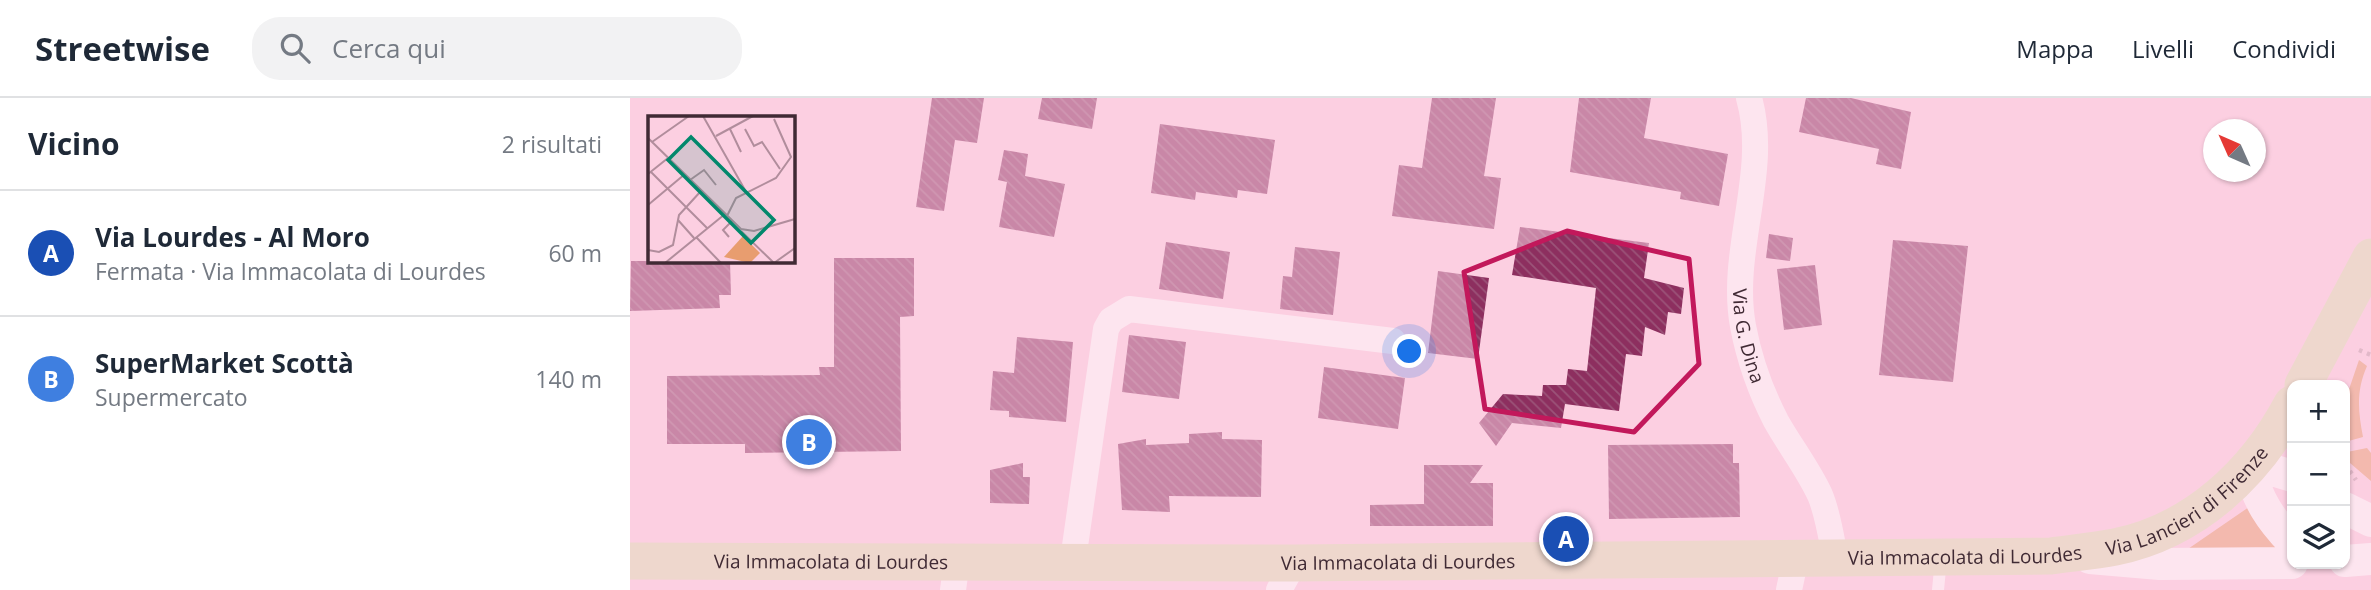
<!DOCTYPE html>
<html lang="it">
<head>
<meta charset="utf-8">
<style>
  :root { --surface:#fff; --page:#f2f2f3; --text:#1f2937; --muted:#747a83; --line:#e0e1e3; --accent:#02886c }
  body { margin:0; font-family:"Open Sans",sans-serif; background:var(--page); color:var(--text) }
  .controls { position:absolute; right:21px; bottom:21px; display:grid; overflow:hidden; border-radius:14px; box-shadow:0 2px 5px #0004 }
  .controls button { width:63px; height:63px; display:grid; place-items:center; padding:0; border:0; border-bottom:2px solid var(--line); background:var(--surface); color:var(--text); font:35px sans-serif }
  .compass { position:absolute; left:1573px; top:21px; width:63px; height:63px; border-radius:50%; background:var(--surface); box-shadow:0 2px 5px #0004; rotate:315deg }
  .you { position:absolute; left:780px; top:254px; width:24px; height:24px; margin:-18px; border:5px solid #fff; border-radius:50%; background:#1a73e8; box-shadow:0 0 0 10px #1a73e833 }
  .badge { display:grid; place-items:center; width:46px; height:46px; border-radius:50%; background:var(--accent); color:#fff; font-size:23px; font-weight:700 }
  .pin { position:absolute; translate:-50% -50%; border:4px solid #fff; box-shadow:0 2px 7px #0006 }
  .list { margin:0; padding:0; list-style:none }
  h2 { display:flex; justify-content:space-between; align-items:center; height:91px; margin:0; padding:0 28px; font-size:30px }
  h2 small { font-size:23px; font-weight:400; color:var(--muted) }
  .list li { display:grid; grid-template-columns:46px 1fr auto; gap:21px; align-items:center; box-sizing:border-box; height:126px; padding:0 28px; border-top:2px solid var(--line) }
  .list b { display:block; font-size:26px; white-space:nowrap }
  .list p { margin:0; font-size:23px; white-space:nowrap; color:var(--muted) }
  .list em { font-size:23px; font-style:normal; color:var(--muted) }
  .icon { flex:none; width:38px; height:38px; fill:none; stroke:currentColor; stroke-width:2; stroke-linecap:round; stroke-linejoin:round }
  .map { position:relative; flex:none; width:1741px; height:492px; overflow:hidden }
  header { display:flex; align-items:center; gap:42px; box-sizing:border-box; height:98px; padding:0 35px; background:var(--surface); border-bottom:2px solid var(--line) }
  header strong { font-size:33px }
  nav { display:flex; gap:38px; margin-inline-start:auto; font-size:24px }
  .search { width:490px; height:63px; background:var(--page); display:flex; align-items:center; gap:18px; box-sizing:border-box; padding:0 24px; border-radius:28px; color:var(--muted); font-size:26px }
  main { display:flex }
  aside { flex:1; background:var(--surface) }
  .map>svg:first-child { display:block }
  .green { fill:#e89d6f }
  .building { fill:url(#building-back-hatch) }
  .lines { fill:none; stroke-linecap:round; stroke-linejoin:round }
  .path { stroke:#c39dac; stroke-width:4.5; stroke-dasharray:3.5 5; stroke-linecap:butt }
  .service { stroke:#fff; stroke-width:12 }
  .minor { stroke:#fff; stroke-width:26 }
  .tertiary { stroke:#fff; stroke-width:32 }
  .secondary { stroke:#dee0b4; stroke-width:37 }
  .marked { fill:none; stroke:#c2185b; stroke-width:5; stroke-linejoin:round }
  .labels { text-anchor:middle; stroke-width:7; stroke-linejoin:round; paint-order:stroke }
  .street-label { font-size:19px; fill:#402a34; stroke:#fbe3ed }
  .inset-road { fill:none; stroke:#b18d9c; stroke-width:2 }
  .view { fill:#02886c; fill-opacity:0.15; stroke:#02886c; stroke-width:3.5 }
  .inset-edge { fill:none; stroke:#402a34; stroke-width:3.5 }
</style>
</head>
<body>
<header>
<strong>Streetwise</strong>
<div class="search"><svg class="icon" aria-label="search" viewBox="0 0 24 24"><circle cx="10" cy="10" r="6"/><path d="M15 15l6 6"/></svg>Cerca qui</div>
<nav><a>Mappa</a><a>Livelli</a><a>Condividi</a></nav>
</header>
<main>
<aside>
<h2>Vicino<small>2 risultati</small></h2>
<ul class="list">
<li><span class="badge" style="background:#1a4fb4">A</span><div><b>Via Lourdes - Al Moro</b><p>Fermata · Via Immacolata di Lourdes</p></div><em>60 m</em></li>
<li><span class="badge" style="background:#3f7fe0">B</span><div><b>SuperMarket Scottà</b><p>Supermercato</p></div><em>140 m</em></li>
</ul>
</aside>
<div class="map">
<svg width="1741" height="492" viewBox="0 0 1741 492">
  <defs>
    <pattern id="building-back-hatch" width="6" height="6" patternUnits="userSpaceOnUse" patternTransform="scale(1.75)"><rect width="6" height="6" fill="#8d2f5f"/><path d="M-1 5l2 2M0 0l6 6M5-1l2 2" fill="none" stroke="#9b5378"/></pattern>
  </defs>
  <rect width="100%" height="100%" fill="#fccfe1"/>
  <path class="green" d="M1729,262L1737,268C1726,293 1728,313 1733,339L1715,344V303Z
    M1737,350L1741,355V383L1720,365L1717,354Z
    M1619,409L1654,452L1555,453Z"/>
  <path class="building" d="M302,0H354L347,45L325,42L314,113L286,109Z
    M412,0H467L462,31L408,21Z
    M802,0H866L854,78L871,80L864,131L762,118L769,67L792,70Z
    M949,0H1021L1014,40L1098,56L1089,108L1050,101L1051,94L940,74Z
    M1176,0H1221L1281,14L1271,71L1246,66L1249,51L1169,34Z
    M530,26L645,42L637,96L608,92L607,100L566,94L565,102L521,95Z
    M374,52L398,56L395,78L435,86L424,139L369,129L377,84L368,82Z
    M890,129L1019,145L1014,180L1054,190L1051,216L1038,214L1035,237L1015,229L1012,258L996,256L989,313L935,306L931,330L882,325L866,348L849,325L873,296L912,298L913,287H936L938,271L957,273L966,190L882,177Z
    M1139,136L1163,140L1160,163L1136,160Z
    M1263,142L1338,148L1323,284L1249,277Z
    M536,144L600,154L593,201L529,191Z
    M665,149L710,154L703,217L650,211L653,178L662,179Z
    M204,160H284V218L270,219L271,353L115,355V346H37V278L190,277L189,269H204Z
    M1,163H100L101,197H89L90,210L0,213Z
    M1185,167L1192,227L1154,232L1147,171Z
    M808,173L859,180L848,261L798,255Z
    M499,237L556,244L549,301L492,294Z
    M387,239L443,244L436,324L379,319V313L360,312L363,273L384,275Z
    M694,269L775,280L768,331L688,320Z
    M592,334V341L632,342L631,399L539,398L540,414L492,412L488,346L516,341V347L559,345V336Z
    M1103,346V365H1109L1110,419L979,421L978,347Z
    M393,365V379H400L399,406L360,405V372Z
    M794,367H853L840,385H863V428H740V407L794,406Z"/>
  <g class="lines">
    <path class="path" d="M1729,252L1741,257
      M1715,366L1726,382"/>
    <path class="service" d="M1308,492L1311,461"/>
    <g class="minor">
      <path id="s1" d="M1119,0C1140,74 1099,152 1113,228C1119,260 1131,294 1146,323C1160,348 1178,371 1190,397C1198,416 1201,438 1205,459"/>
      <path d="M443,462L476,231L481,222L499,211L763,243"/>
      <path d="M323,492L327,462"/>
      <path d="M649,492L664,465"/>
      <path d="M1159,492L1166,459"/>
    </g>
    <path class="tertiary" d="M1662,378L1642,372H1620C1628,403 1640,421 1662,444
      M1715,410L1741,423
      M1460,460L1530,466L1662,465
      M1715,463L1741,461"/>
    <g class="secondary">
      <path d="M1673,287L1741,159"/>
      <path id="s2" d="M0,463L664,465L1421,458C1442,455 1464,453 1485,449C1564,433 1625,376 1662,306"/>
    </g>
  </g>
  <path d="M0 0H1741V492H0ZM937,133L1059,161L1069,266L1004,334L855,311L834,174Z" fill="#fccfe1" fill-opacity=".55" fill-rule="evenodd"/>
  <path class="marked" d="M937,133L1059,161L1069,266L1004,334L855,311L834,174Z"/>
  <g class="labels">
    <g class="street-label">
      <text dy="7" stroke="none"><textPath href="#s1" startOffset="240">Via G. Dina</textPath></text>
      <text dy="7" stroke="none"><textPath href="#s2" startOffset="1572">Via Lancieri di Firenze</textPath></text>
      <text dy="7" stroke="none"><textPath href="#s2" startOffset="1335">Via Immacolata di Lourdes</textPath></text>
      <text dy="7" stroke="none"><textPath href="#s2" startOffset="201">Via Immacolata di Lourdes</textPath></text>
      <text dy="7" stroke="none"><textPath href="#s2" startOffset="768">Via Immacolata di Lourdes</textPath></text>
    </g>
  </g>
  <g transform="translate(18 18)">
    <rect width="147" height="147" fill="#fccfe1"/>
    <path d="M95,120L112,137L102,147L76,141Z" fill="#e89d6f"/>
    <path class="inset-road" d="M55,0L97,74M82,13L93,36M97,13L106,30L114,26L132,53M68,20L105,0M0,22L93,113L106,115L147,103M4,26L41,0M3,56L59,112M0,58L20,42M42,64L56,54L68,69M0,89L37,58M79,100L88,82L128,62L143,41L126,3M30,104L46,122M93,115L126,147M48,121L73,147M81,121L75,114L84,105M0,134L11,136L25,129L31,99L53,75M17,147L77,98M126,147L147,132"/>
    <path class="view" d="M43,21L126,104L103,127L20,44Z"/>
    <rect width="147" height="147" class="inset-edge"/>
  </g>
</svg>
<div class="controls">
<button>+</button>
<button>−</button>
<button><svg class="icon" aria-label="layers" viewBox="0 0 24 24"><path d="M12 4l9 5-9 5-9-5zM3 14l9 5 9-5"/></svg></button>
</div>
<svg class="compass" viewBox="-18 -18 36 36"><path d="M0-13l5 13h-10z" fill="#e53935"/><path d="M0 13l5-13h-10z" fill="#747a83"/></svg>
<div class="you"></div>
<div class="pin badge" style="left:936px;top:441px;background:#1a4fb4">A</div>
<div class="pin badge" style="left:179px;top:344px;background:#3f7fe0">B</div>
</div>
</main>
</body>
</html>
